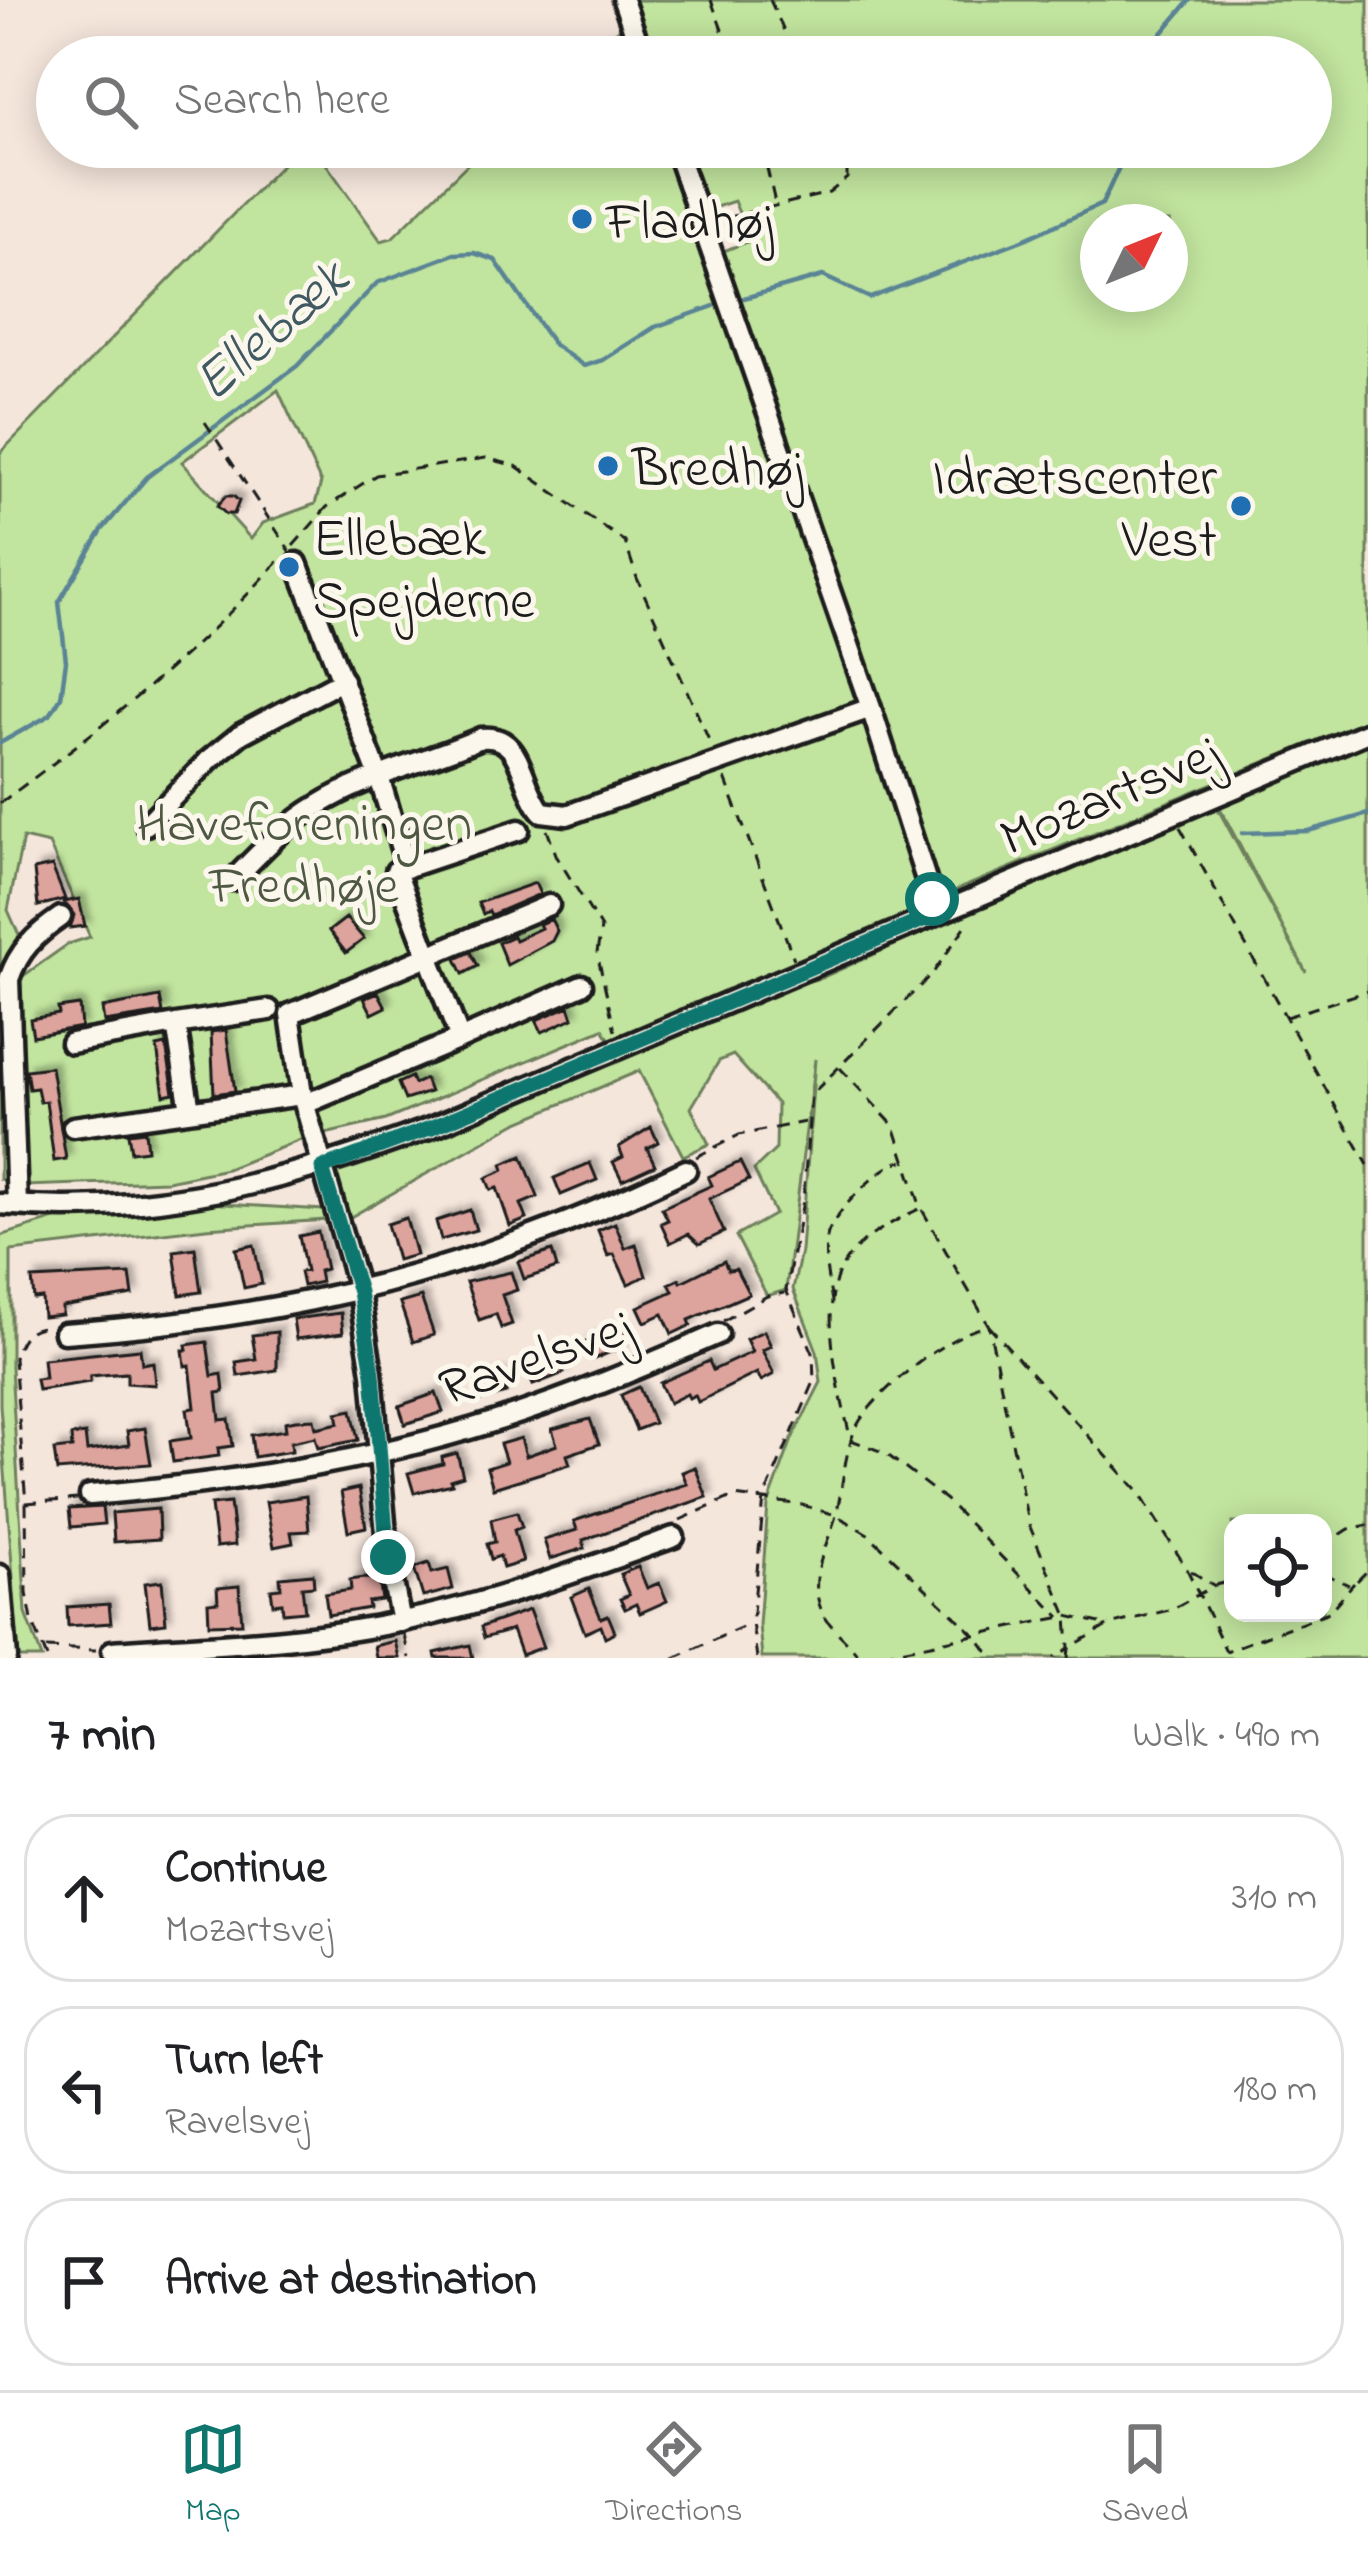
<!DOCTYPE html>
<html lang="en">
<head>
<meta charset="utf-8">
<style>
  :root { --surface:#fff; --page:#f6f6f6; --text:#202124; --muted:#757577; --line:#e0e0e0; --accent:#0f766e }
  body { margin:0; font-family:"Indie Flower",sans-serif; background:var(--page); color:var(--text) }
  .controls { position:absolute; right:36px; bottom:36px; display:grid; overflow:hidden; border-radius:24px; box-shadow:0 6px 30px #0003 }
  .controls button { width:108px; height:108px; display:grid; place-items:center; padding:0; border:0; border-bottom:3px solid var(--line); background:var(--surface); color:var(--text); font:60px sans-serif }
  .compass { position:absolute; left:1080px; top:204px; width:108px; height:108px; border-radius:50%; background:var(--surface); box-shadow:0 6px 30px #0003; rotate:47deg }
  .stop { position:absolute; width:36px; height:36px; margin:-27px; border:9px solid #0f766e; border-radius:50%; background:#fff }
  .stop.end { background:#0f766e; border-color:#fff; box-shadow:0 3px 12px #0008 }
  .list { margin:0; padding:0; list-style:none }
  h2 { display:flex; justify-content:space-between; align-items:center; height:156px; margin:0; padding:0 48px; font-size:51px }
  h2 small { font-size:39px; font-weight:400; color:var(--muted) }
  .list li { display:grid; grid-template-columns:78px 1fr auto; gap:36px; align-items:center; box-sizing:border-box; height:168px; margin:0 24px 24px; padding:0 24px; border:3px solid var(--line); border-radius:48px }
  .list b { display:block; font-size:45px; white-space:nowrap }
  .list p { margin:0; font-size:39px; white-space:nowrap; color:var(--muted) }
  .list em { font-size:39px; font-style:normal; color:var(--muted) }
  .icon { flex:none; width:66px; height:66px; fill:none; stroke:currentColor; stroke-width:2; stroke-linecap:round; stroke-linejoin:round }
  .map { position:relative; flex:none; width:1368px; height:1658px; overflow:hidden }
  .search { position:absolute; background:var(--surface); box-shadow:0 6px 30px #0003; left:36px; right:36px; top:36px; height:132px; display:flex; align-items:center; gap:30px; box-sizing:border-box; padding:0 42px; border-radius:66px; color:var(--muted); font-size:45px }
  .sheet { height:732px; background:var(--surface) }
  nav { display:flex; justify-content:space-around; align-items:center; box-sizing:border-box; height:168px; border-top:3px solid var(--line); background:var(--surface); font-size:33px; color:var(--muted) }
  nav a { display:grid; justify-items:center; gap:6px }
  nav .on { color:var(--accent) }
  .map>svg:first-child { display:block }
  .green { fill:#c1e49e; stroke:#6e805d; stroke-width:3; fill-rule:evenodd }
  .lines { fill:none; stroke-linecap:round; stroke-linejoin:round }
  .stream { stroke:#5a8495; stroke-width:4.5 }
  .building { fill:#dda39d; stroke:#1c1c1c; stroke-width:3; filter:url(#shadow) }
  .minor-casing { stroke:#1c1c1c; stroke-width:27 }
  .path { stroke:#1c1c1c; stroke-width:3; stroke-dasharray:12 9; stroke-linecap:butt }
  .minor { stroke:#fbf7ec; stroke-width:18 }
  .route { stroke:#0f766e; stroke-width:15 }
  .poi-dot { fill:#1f6fb2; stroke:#fbf7ec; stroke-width:4.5 }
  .labels { text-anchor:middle; stroke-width:10; stroke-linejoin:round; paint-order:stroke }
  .poi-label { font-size:54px; fill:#1c1c1c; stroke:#fbf7ec; text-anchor:start }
  .street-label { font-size:54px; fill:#1c1c1c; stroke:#fbf7ec }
  .park-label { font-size:54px; fill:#4e5843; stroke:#fbf7ec }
  .water-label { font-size:57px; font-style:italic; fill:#405962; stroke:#fbf7ec }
</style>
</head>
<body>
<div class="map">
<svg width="1368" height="1658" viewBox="0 0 1368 1658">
  <defs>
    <filter id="shadow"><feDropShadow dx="5.5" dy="-5.5" stdDeviation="3" flood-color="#0004"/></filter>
  </defs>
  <rect width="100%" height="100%" fill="#f5e6dc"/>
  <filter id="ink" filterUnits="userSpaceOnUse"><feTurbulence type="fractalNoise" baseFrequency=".00833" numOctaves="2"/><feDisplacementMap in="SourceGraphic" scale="24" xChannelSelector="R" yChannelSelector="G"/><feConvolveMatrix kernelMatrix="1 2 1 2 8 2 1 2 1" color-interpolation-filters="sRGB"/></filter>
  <g filter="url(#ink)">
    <path class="green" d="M631,0H1368V719L942,896L721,252L747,242L755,232L749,222L742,220L734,201L707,210L684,147H1311V57H652ZM1098,222H1170V294H1098Z
      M624,26L635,57H576Z
      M299,147H314L381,241L392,238L485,147H667L737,342L923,891L911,913L611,1042L603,1029L386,1120L303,1139L227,1169L167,1181L25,1186L13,1011L16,981L68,944L90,937L49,844L23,838L8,910L19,935L9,959L10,1182L0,1179V453ZM278,390L321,483L315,504L263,523L251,539L182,462Z
      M1368,744V1658H762L759,1625L768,1505L792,1439L821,1382L817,1351L793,1289L801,1251L815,1059L786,1290L767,1296L736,1236L775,1214L754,1170L776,1149L777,1104L733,1055L719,1061L691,1108L709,1144L683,1156L639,1071L516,1123L347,1219L333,1173L784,987L821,978L1015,891L1217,807L1306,972L1219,806ZM1233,1523H1323V1613H1233Z
      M208,1203L324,1210L326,1220L206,1228L11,1251V1367L26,1613L42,1658H19L0,1405V1236L58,1218Z"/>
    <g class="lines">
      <path class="stream" d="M1142,57L1190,0
        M744,298L823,276L870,298L1025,239L1102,204L1120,165L1123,147
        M0,743L50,715L61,697L66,661L59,602L102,530L147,477L297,366L377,283L454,254L474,253L495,260L553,344L584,366L603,360L655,327L714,306
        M1242,833L1308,831L1368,814"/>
    </g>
    <path class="building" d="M226,496H233L239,501L234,514H226L217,506Z
      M52,866L65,899L38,906L34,870Z
      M535,883L540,894L491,915L489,911L483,914L478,903Z
      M79,899L85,926L70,928L74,915L64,902Z
      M346,918L364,939L346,953L329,931Z
      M551,919L557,931L552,941L507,965L498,943L513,936L515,940L541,928L539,924Z
      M471,952L478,966L463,974L456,959Z
      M378,992L386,1007L372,1014L364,998Z
      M160,997L163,1013L104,1022L102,1008Z
      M79,1005L81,1027L33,1036L30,1019L59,1014L58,1008Z
      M569,1006L573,1018L542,1032L536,1020Z
      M226,1030L235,1091L214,1094L211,1032Z
      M166,1045L174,1093L164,1095L157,1047Z
      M51,1067L66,1159L54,1161L46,1101L40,1102L37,1088L29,1089L26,1070Z
      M411,1077L414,1084L425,1079L430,1092L405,1100L398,1083Z
      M651,1127L658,1142L647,1148L655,1165L622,1180L613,1162L623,1157L619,1147Z
      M145,1131L147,1150L131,1152L128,1133Z
      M522,1156L538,1197L521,1204L527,1219L510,1226L497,1188L491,1190L486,1178L504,1170L502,1164Z
      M740,1162L749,1180L709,1199L724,1232L699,1244L688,1234L670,1243L661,1223L668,1220L662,1208L712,1185L708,1177Z
      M590,1163L597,1180L561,1195L554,1178Z
      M470,1210L476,1230L441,1240L436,1221Z
      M406,1218L416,1255L397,1260L387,1224Z
      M615,1223L625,1248L636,1244L646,1276L628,1284L614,1254L608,1256L598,1230Z
      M318,1232L326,1269L319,1271L321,1282L303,1286L300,1272L306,1271L299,1236Z
      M254,1245L262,1284L244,1288L236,1249Z
      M195,1248L201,1292L180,1295L174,1251Z
      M552,1251L557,1268L524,1279L518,1262Z
      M724,1261L728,1270L736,1269L749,1294L689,1320L691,1325L672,1334L663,1314L645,1322L638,1307L673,1291L669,1284L680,1279L681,1282Z
      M511,1272L517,1290L502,1295L512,1324L501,1328L496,1314L479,1320L466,1282Z
      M130,1274L133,1295L62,1307V1315L43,1317L42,1298L34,1299L32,1279Z
      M421,1297L434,1335L413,1342L400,1303Z
      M341,1313L343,1333L296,1339L293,1319Z
      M623,1327L628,1339L620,1343L622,1347L592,1360L584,1343Z
      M764,1331L771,1346L762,1350L774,1374L761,1381L757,1373L698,1402L695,1395L689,1398L687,1394L669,1403L660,1383L709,1361L713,1370L752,1352L746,1339Z
      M277,1332V1370L238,1376L236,1362L256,1359L252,1335Z
      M207,1342L212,1376L222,1374L224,1392L217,1393L220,1420L229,1419L233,1446L218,1448L219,1456L173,1462L170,1441L191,1438L187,1409L195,1408L190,1365L185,1366L183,1350H187L186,1345Z
      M140,1349L142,1364L153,1362L155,1385L127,1383V1373L90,1376V1382L38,1390L36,1379L45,1378L43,1359Z
      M557,1356L564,1373L533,1385L526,1368Z
      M501,1375L506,1393L482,1400L477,1382Z
      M639,1387L654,1423L636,1430L621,1395Z
      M436,1393L443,1412L405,1424L399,1406Z
      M352,1410L358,1440L318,1448L315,1437L291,1442L292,1451L254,1457L251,1435L286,1430L285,1422L296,1420L314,1419L316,1428L339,1423L337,1413Z
      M590,1419L599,1444L567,1455L570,1464L493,1488L487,1468L506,1462L500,1444L521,1438L526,1456L557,1445L552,1429Z
      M145,1428L151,1464L57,1471L54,1450L72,1448L71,1436L85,1434L87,1451L129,1445L127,1431Z
      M457,1453L463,1476L450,1480L452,1484L414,1493L408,1473L443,1464L442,1457Z
      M695,1467L707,1497L583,1540L585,1548L550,1559L544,1540L577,1530L574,1521L687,1484L682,1472Z
      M359,1488L366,1527L348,1531L341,1492Z
      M306,1496L309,1531L291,1532L293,1543L274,1547L266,1502Z
      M230,1503L235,1545L216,1547L211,1505Z
      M102,1507L104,1524L71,1527L69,1509Z
      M158,1509L159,1539L114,1542L112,1513Z
      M517,1512L522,1527L514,1530L523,1562L503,1568L500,1556L491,1559L487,1544L495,1542L491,1519Z
      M429,1563L432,1573L448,1569L453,1589L423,1597L414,1568Z
      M638,1567L647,1588L659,1583L667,1601L640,1613L636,1604L625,1609L620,1599L629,1595L620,1574Z
      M313,1574L314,1586L302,1587L305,1611L283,1613L282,1603L273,1604L271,1589L281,1588L280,1577Z
      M364,1578L379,1579L382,1600L368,1602L369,1608L328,1615L325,1594L351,1590L350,1580Z
      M162,1581L166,1623L150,1625L145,1583Z
      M239,1586L242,1623L209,1624L208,1603L218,1602L217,1588Z
      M589,1589L601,1618L608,1615L615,1632L605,1637L601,1626L585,1633L571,1597Z
      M109,1604L111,1623L68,1626L67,1607Z
      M529,1610L543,1647L521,1655L512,1630L484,1638L481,1627Z
      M395,1641L399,1658H376L374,1646Z
      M470,1645L473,1658H436L435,1653Z"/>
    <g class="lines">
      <defs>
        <path id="minor" d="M623,0L643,57
          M675,147L871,708L937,914
          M297,563L379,777L407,868
          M146,825L209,760L241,734L343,680
          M233,880C260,853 285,825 317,806C367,775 428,761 481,738C524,733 520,786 542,812L567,815L871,708
          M460,1039L582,985
          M71,1043L176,1024
          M305,1104L460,1039L396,871L519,830
          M190,1110L176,1024L269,1010
          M73,1127L302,1095
          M0,1204C154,1218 287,1181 430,1128L1368,732
          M17,1205L9,979C19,950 35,935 61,917
          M64,1333C298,1317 475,1271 686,1170
          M90,1495C228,1483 364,1463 496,1421C572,1397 645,1366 718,1334
          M0,1575L7,1658
          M401,1622L388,1557L372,1373L359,1292L302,1095L290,1014L549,905
          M112,1651C209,1644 307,1642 403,1621C496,1602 585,1569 674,1537"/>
      </defs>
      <use href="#minor" class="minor-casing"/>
      <path class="path" d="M711,0L732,57
        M770,0L796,57
        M762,147L776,207
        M725,218L829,193L847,178V168L837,147
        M205,422L290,551
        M293,546L327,507L376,475L486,458L516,466L625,542L637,578L712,747
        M725,778L794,959
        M0,803C100,730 200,650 282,557
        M1180,827L1368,1165
        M547,830L557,857L601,928L597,953L615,1031
        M1286,1017L1368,991
        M840,1068L894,1126L921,1208L989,1326L1028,1522L1067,1616L1069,1648L1054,1658
        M696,1157L739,1135L805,1122
        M919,1209C890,1223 854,1241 839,1272C820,1315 840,1395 851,1440L885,1453L946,1500L1060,1617
        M832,1301C828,1281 822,1252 828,1233C835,1212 882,1163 903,1161
        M723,1321L767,1296L785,1293
        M26,1503L77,1499
        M680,1520L734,1496L802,1505L836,1515L868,1534L977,1637L992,1658
        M1323,1546L1349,1529L1368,1525
        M1191,1571L1213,1585
        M1323,1573L1349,1585
        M1357,1581L1368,1570
        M404,1635L409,1658
        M46,1648L96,1650
        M47,1658L32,1620L27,1593L26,1503L14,1358C20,1338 26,1328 48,1326
        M674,1658L749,1624
        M757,1658L752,1623L764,1498L814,1382L813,1353L786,1290L803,1201L811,1095L933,973L969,921
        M860,1658C847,1637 823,1626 818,1599C812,1572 827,1545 835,1519C843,1490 843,1458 855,1430C869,1396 952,1330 989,1326L1138,1491L1187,1569L1226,1651L1329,1612L1354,1583
        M862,1658L1067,1616L1109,1625
        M1068,1658L1069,1648L1109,1625L1173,1609L1215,1585L1233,1581"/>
      <use href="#minor" class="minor"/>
    </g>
  </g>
  <g class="lines" filter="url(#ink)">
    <path class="route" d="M388,1557L373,1373L359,1292L322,1168L430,1128L937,914L932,899"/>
  </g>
  <g class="poi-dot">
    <circle cx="582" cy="219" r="12"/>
    <circle cx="608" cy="466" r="12"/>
    <circle cx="1241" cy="506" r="12"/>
    <circle cx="289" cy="567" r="12"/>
  </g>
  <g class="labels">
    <g class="poi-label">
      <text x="606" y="238">Fladhøj</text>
      <text x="632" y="485">Bredhøj</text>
      <text x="1217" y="494" text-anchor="end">Idrætscenter<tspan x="1217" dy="62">Vest</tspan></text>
      <text x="313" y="555">Ellebæk<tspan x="313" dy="62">Spejderne</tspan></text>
    </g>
    <g class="street-label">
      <text transform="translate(1109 793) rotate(-23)" y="19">Mozartsvej</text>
      <text transform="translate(535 1355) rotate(-19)" y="19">Ravelsvej</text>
    </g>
    <g class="park-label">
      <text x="304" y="840">Haveforeningen<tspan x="304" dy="62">Fredhøje</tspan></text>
    </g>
    <g class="water-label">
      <text transform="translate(269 328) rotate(-41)" y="20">Ellebæk</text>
    </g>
  </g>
</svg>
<div class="controls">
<button><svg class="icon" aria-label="locate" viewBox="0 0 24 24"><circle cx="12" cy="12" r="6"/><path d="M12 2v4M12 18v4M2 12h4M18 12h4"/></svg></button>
</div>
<svg class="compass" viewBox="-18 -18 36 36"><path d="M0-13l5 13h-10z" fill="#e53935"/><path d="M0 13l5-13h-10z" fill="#757577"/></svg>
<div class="stop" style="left:932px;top:899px"></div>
<div class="stop end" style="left:388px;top:1557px"></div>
<div class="search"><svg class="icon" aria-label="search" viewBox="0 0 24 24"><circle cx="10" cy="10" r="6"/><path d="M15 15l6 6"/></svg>Search here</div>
</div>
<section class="sheet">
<h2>7 min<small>Walk · 490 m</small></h2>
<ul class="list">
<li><svg class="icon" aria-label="ahead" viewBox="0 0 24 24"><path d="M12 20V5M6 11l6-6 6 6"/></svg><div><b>Continue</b><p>Mozartsvej</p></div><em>310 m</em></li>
<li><svg class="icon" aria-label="left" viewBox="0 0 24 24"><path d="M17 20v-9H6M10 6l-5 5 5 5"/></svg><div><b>Turn left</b><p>Ravelsvej</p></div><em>180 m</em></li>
<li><svg class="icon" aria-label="arrive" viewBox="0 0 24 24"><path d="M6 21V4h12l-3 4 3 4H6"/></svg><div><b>Arrive at destination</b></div></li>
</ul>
</section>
<nav>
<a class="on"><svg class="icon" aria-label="map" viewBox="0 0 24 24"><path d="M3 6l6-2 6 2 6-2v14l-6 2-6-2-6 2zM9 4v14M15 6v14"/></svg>Map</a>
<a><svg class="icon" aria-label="directions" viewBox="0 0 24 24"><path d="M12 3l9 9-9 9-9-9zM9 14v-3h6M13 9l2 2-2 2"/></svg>Directions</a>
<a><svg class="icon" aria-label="saved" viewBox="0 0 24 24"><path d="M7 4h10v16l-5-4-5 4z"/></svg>Saved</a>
</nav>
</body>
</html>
